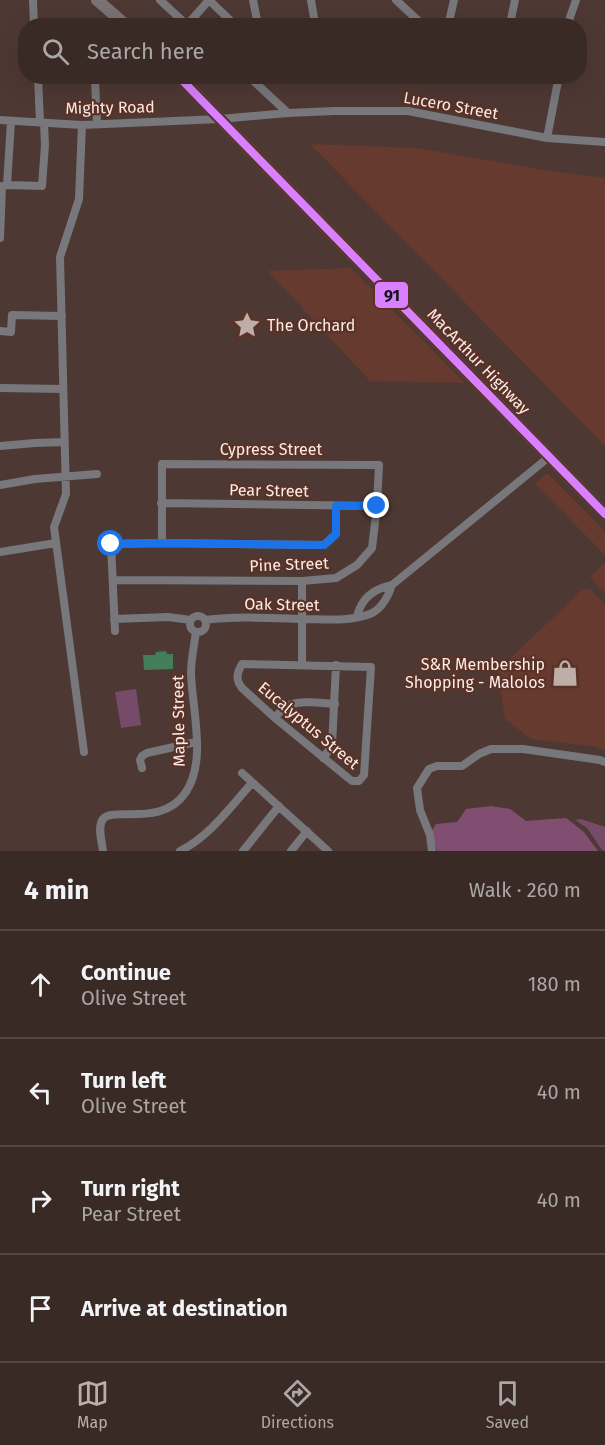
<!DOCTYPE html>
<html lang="en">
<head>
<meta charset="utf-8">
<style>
  :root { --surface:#3a2a26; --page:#453632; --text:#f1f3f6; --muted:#aba7a7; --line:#544643; --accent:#bfada8 }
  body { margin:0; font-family:"Fira Sans",sans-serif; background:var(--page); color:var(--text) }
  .stop { position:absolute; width:18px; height:18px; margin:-14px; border:4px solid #1a73e8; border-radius:50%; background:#fff }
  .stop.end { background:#1a73e8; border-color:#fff; box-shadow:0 2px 6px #0008 }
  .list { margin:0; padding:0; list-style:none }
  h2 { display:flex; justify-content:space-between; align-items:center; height:78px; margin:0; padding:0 24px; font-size:26px }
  h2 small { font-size:20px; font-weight:400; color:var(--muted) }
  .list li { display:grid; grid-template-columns:39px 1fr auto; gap:18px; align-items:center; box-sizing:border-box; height:108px; padding:0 24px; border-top:2px solid var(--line) }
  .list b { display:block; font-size:22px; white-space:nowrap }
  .list p { margin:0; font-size:20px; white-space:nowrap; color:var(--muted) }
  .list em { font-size:20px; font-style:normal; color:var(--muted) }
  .icon { flex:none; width:33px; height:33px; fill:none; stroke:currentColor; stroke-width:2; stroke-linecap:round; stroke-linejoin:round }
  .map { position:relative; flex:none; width:605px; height:851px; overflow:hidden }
  .search { position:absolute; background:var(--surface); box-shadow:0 6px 24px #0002; left:18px; right:18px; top:18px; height:66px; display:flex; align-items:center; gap:15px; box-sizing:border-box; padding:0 21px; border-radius:24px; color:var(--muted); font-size:22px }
  .sheet { height:510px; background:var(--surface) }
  nav { display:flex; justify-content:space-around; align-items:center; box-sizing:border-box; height:84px; border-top:2px solid var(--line); background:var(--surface); font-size:16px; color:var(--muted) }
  nav a { display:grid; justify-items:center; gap:3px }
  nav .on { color:var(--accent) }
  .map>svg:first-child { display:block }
  .built { fill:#663a2e }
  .green { fill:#764b69 }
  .forest { fill:#7f4e70 }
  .water { fill:#447d5a }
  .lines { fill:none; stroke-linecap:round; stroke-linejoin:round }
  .minor { stroke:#78777b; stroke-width:8 }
  .highway { stroke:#7b7274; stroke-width:12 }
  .bus-1-casing { stroke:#5a3227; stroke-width:12 }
  .bus-1 { stroke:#d880ff; stroke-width:8 }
  .route { stroke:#1a73e8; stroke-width:8 }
  .labels { text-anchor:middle; stroke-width:4.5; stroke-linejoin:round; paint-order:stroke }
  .street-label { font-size:16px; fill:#fcece7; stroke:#5a3227 }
  .poi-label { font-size:16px; fill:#fcece7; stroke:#5a3227; text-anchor:start }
  .line-badge { stroke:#5a3227; stroke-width:2 }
  .pale-badge-label { font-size:16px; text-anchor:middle; font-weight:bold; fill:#111 }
</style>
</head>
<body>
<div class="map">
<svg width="605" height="851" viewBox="0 0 605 851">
  <rect width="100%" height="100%" fill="#4e3833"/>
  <path class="built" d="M310,144L417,148L544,170L605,178V446Z
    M351,268L465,383L370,381L268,271Z
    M547,473L605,531V555L535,484Z
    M605,562V594L590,577Z
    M583,589H590L605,604V750L591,746L531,739L505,719L498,670Z"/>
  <path class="green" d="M136,689L141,725L121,728L115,692Z
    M581,819L605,827V851L602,850L587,828L575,820Z"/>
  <path class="forest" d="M491,806L510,809L526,821L566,818L584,832L598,851H437L431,832L436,824L457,822L466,809Z"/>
  <path class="water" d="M166,651L167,654H173V669L144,670L143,655H155L156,652Z"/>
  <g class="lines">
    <path class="minor" d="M33,0L34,26
      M160,0L188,26
      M209,0L236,26
      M253,0L257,20L256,26
      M311,0L315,24L314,26
      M396,0L424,26
      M510,24L515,0
      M187,25L209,0
      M448,26L454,0
      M465,26L510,24L536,26
      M567,26L576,0
      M38,76L40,123
      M248,76L288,113
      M95,80L97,124
      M0,120L82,125L220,119L288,113L334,111H408L547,138L605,142
      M82,125L79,199L60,257L66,494L54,527L84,752
      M547,138L559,76
      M7,185L11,121
      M0,187L7,185L42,186L45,145L44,123
      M0,238L2,186
      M0,331L11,332L12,315L62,316
      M0,388L63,389
      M0,446L35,443L64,442
      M0,485L35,479L97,474
      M161,503L377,506
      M0,552L56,543
      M113,580L302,581L336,578L357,565L372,548L377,506L379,465L162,464V543
      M190 624a8 8 0 1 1 16 0a8 8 0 1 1-16 0Z
      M357,616C362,598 373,589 392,585L549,457
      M114,619L168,617L191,620
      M205,620C237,616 270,618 302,619C324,619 349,622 370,614C382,609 388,597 392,585
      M115,631L111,544L162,543L324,545L336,534V506
      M242,664L371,667L364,775L359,781H352L347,777L275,718L242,688C235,679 237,673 242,664Z
      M302,665V581
      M275,718C278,714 281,710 285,707C299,699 319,703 335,704
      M323,758L332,746L336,665
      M142,768L140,760L142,756L147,753L196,742
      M242,773L328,851
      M103,851C102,842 97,827 103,819C114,806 162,828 186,792C207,760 192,709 191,673C191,660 194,646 196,632
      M180,851C210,836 230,807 252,783
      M243,851L279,806
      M291,851L307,831
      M432,851L430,835L420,810L417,788L429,769L437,766H462L479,754L491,749H523L600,760L605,762"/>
    <path class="highway" d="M97,0L127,26
      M178,76L605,514"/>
    <defs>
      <path id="bus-1" d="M178,76L605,514"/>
    </defs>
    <use href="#bus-1" class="bus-1-casing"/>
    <use href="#bus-1" class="bus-1"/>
  </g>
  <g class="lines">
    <path class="route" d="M111,544L162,543L324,545L336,534V506H377"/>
  </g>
  <defs>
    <symbol id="sight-bare" viewBox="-9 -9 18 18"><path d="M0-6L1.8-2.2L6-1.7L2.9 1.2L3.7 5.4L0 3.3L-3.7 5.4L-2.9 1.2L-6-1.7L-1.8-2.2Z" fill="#bfada8" stroke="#5a3227" stroke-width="2.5" paint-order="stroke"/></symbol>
    <symbol id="shop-bare" viewBox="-9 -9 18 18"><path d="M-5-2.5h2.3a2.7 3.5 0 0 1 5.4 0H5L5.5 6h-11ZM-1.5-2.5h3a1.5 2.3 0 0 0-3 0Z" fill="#bfada8" stroke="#5a3227" stroke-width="2.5" paint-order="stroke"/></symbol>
  </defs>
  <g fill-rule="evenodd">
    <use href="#sight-bare" x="228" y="306" width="38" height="38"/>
    <use href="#shop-bare" x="546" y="654" width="38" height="38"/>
  </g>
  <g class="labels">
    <g class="street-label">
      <text transform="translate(451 105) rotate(10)" y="6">Lucero Street</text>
      <text transform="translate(110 107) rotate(-1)" y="6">Mighty Road</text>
      <text transform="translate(479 361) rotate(46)" y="6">MacArthur Highway</text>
      <text x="271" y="455">Cypress Street</text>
      <text transform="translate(269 490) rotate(1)" y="6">Pear Street</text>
      <text transform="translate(289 564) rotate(-2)" y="6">Pine Street</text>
      <text transform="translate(282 604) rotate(1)" y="6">Oak Street</text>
      <text transform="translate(178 721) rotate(-91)" y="6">Maple Street</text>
      <text transform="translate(309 725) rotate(40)" y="6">Eucalyptus Street</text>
    </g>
    <g class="poi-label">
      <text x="267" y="331">The Orchard</text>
      <text x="545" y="670" text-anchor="end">S&amp;R Membership<tspan x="545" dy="18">Shopping - Malolos</tspan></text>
    </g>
  </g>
  <rect class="line-badge" x="374" y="281" width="35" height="28" rx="6" fill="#d880ff"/>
  <g class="pale-badge-label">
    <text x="392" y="301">91</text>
  </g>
</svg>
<div class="stop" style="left:111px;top:544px"></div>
<div class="stop end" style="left:377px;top:506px"></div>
<div class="search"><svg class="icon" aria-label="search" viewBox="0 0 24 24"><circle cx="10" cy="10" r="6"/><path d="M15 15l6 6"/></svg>Search here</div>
</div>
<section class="sheet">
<h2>4 min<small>Walk · 260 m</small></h2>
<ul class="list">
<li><svg class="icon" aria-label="ahead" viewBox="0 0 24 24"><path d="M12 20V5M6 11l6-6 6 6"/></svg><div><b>Continue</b><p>Olive Street</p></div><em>180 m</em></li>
<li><svg class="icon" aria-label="left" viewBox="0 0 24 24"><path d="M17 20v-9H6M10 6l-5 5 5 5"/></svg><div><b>Turn left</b><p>Olive Street</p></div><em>40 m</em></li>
<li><svg class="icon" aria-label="right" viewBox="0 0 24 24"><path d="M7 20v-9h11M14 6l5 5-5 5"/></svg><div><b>Turn right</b><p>Pear Street</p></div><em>40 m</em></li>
<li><svg class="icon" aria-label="arrive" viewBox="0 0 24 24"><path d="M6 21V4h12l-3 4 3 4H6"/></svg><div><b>Arrive at destination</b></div></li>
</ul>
</section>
<nav>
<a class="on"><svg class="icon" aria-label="map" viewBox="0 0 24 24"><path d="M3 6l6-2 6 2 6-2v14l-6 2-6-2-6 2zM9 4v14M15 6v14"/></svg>Map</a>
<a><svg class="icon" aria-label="directions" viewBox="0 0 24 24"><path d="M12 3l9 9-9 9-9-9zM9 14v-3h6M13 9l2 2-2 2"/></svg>Directions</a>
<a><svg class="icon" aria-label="saved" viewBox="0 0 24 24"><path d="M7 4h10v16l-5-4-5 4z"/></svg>Saved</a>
</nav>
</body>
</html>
